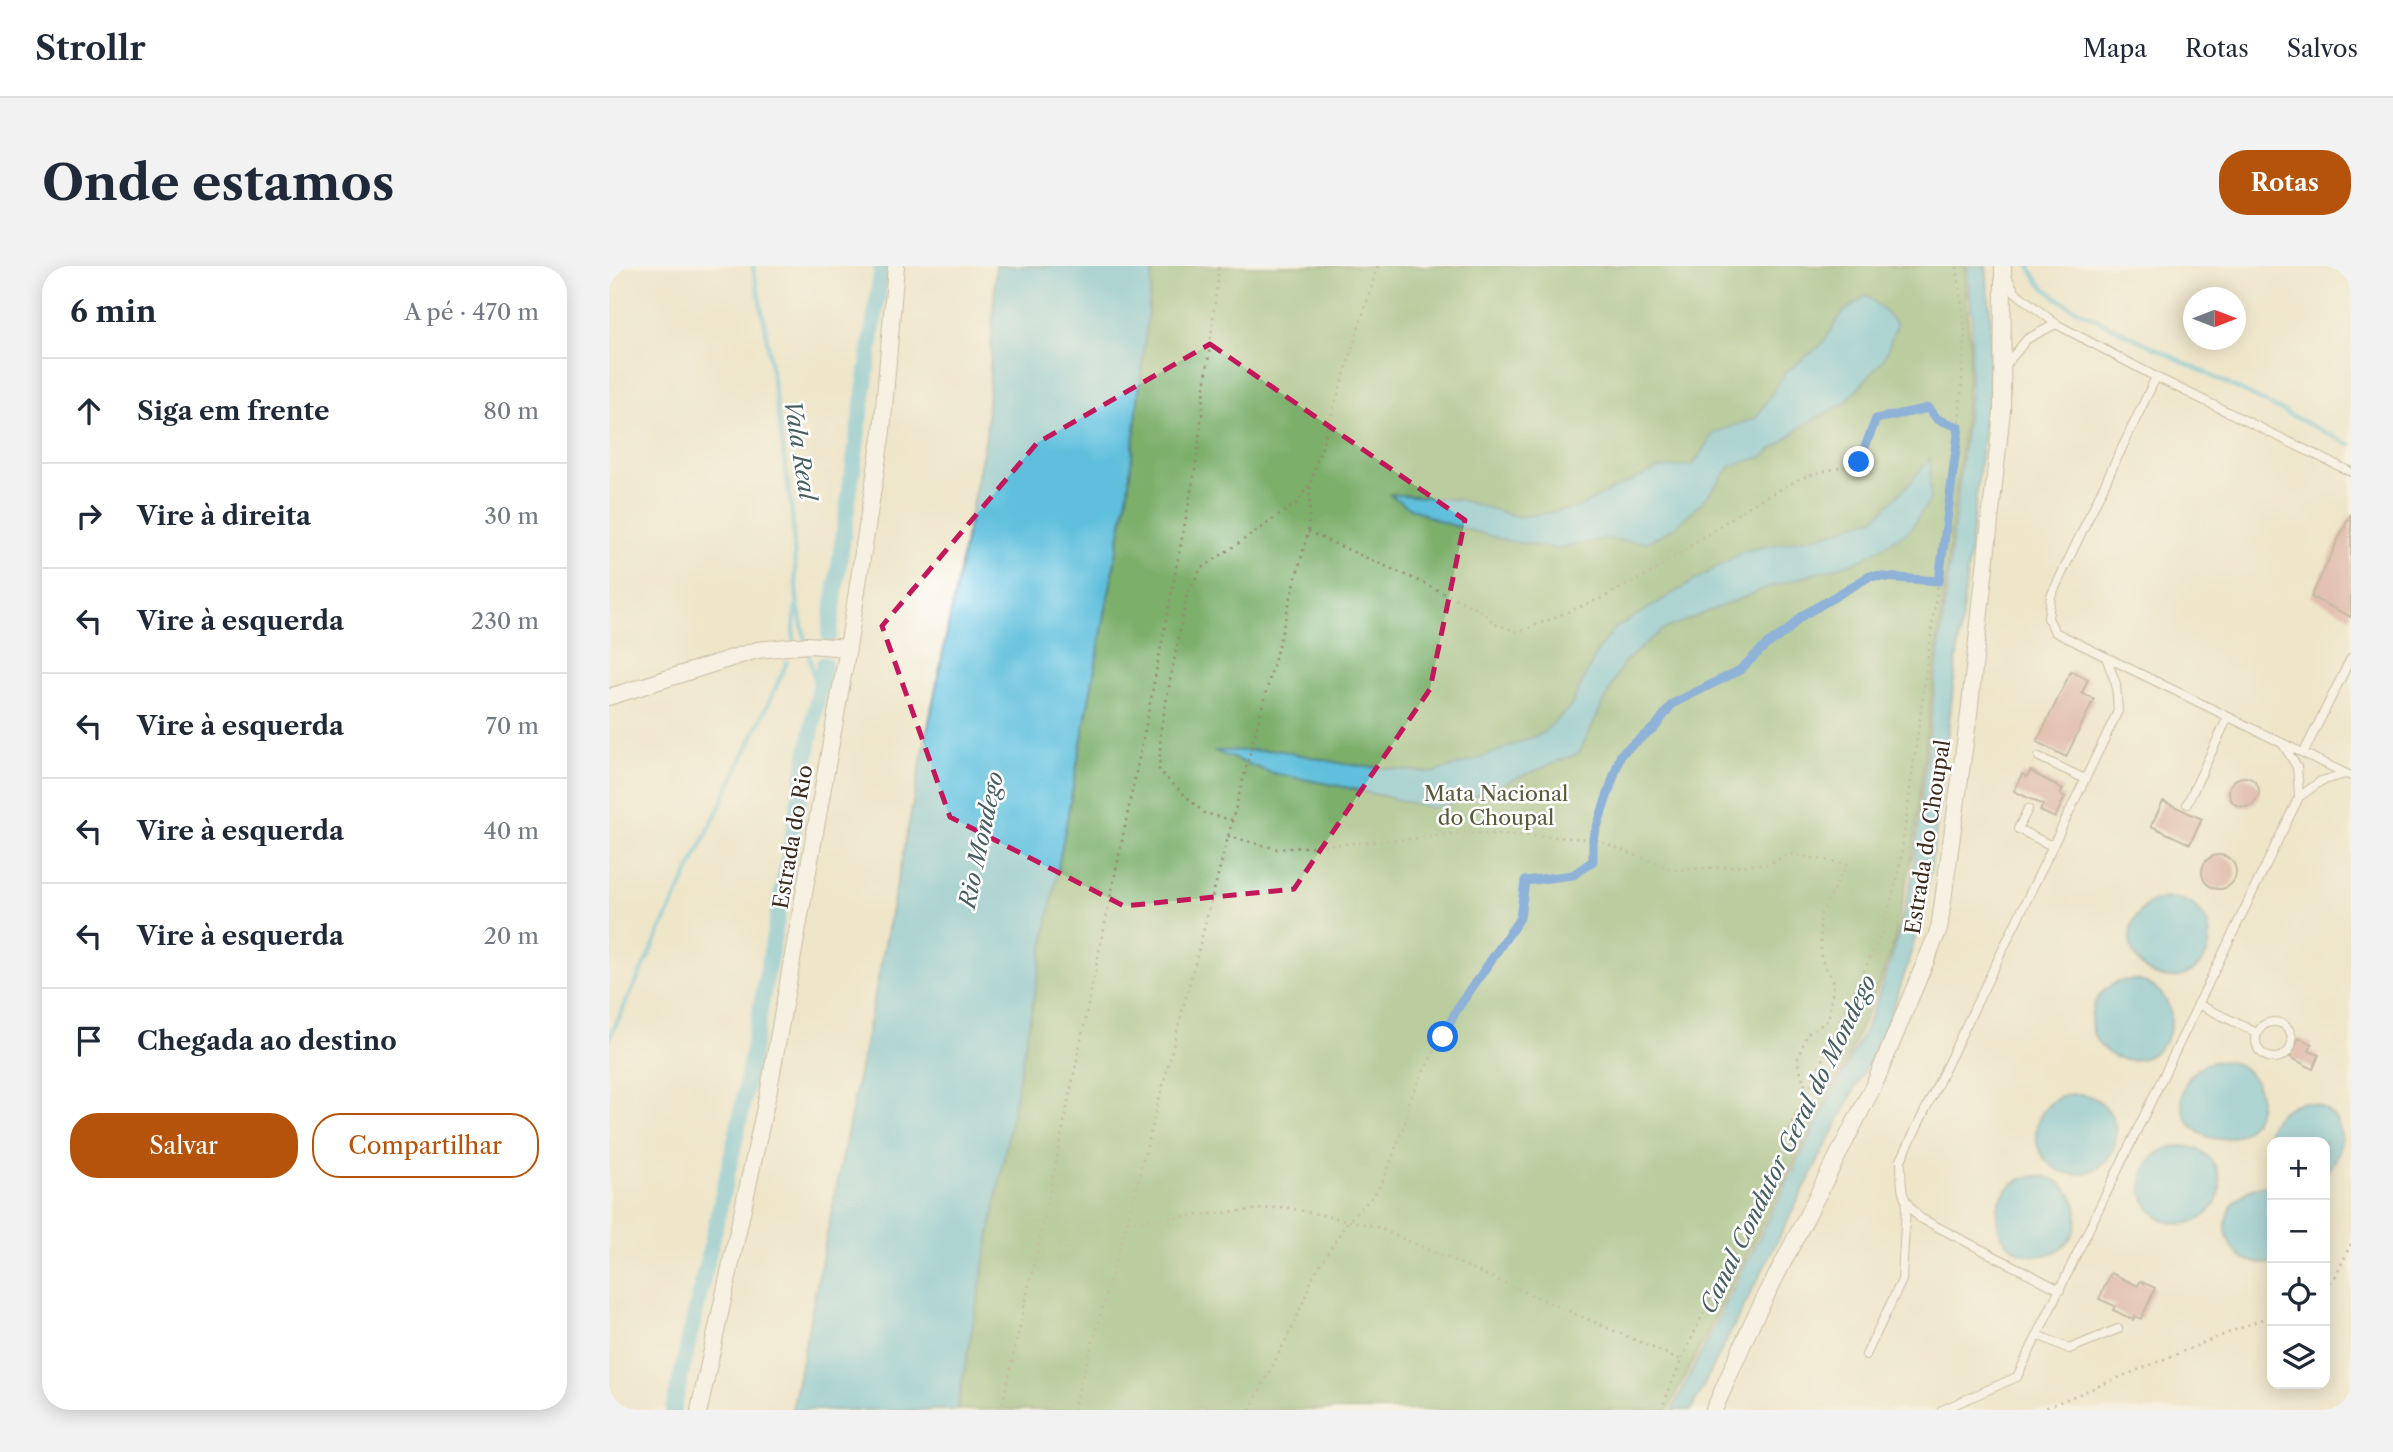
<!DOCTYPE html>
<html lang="pt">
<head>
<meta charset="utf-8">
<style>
  :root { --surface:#fff; --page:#f2f2f3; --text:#1f2937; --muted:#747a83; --line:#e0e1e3; --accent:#b45309 }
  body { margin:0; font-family:"Libre Caslon Text",serif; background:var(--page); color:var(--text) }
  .controls { position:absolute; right:21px; bottom:21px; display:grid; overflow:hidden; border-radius:14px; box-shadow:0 4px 18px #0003 }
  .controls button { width:63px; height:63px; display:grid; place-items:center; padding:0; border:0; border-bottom:2px solid var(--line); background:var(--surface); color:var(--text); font:35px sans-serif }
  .compass { position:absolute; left:1574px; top:21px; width:63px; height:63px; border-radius:50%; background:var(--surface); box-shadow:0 4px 18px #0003; rotate:90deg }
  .stop { position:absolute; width:21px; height:21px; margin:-16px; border:5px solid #1a73e8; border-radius:50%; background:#fff }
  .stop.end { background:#1a73e8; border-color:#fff; box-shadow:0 2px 7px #0008 }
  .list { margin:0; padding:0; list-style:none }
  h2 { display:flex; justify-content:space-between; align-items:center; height:91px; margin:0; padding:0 28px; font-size:30px }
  h2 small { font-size:23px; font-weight:400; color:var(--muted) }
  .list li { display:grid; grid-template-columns:46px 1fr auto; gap:21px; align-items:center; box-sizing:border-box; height:105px; padding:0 28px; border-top:2px solid var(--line) }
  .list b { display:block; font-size:26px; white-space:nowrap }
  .list em { font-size:23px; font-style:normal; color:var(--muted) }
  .actions { display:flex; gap:14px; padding:21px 28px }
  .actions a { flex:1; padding:16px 0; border:2px solid var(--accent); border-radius:28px; text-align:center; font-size:24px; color:var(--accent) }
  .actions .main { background:var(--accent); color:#fff }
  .icon { flex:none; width:38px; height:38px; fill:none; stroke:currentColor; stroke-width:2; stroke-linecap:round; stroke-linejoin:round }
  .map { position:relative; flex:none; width:1742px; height:1144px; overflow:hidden; border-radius:28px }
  header { display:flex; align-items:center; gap:42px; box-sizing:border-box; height:98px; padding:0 35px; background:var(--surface); border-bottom:2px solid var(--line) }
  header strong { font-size:33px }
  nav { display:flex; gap:38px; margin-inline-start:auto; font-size:24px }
  .intro { display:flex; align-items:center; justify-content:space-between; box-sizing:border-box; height:168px; padding:0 42px }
  h1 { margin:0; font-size:49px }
  .button { padding:18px 32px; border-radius:28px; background:var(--accent); color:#fff; font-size:24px; font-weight:700 }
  main { display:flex; gap:42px; padding:0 42px }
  aside { flex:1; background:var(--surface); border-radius:28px; box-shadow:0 4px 18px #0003 }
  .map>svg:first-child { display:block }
  .forest { fill:#7baf6a; stroke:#5b6c44; stroke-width:2 }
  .water { fill:#5ebfdc; stroke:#4c747d; stroke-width:2 }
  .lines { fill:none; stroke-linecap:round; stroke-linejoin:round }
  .stream { stroke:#5ebfdc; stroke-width:4.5 }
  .canal { stroke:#5ebfdc; stroke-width:16 }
  .building { fill:#d3928d }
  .lane-casing { stroke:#958874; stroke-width:10 }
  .street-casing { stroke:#958874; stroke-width:18 }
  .path { stroke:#958874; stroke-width:2.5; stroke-dasharray:2 5; stroke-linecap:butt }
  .lane { stroke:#fff; stroke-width:8 }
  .street { stroke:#fff; stroke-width:16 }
  .route { stroke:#1a73e8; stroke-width:9 }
  .marked { fill:none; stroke:#c2185b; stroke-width:5; stroke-dasharray:14 9; stroke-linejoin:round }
  .labels { text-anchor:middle; stroke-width:5; stroke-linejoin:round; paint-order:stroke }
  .park-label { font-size:21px; fill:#585a3a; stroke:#fff }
  .street-label { font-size:21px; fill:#3b2a1e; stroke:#fff }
  .water-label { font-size:23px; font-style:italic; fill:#475e60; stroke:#fff }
</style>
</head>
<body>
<header>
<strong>Strollr</strong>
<nav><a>Mapa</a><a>Rotas</a><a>Salvos</a></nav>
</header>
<div class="intro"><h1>Onde estamos</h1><a class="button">Rotas</a></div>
<main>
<aside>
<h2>6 min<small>A pé · 470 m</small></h2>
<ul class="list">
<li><svg class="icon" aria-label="ahead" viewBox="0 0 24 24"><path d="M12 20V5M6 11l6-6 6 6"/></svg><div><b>Siga em frente</b></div><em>80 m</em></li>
<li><svg class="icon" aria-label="right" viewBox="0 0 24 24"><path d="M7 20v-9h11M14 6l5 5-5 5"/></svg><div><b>Vire à direita</b></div><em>30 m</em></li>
<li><svg class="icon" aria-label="left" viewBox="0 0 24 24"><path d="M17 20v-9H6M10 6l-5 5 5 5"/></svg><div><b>Vire à esquerda</b></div><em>230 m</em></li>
<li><svg class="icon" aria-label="left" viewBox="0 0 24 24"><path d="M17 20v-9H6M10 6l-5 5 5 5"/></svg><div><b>Vire à esquerda</b></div><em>70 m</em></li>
<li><svg class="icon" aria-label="left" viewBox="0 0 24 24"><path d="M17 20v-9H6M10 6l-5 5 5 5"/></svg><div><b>Vire à esquerda</b></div><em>40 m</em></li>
<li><svg class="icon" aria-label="left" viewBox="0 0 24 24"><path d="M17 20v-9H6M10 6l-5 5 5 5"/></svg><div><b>Vire à esquerda</b></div><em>20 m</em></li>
<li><svg class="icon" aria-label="arrive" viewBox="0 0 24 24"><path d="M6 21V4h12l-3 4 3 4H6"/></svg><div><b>Chegada ao destino</b></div></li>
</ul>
<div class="actions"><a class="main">Salvar</a><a>Compartilhar</a></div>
</aside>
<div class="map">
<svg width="1742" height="1144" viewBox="0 0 1742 1144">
  <rect width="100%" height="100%" fill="#fff"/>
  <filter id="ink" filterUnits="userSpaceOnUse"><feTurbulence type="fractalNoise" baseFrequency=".0143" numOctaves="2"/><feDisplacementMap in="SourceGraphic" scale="14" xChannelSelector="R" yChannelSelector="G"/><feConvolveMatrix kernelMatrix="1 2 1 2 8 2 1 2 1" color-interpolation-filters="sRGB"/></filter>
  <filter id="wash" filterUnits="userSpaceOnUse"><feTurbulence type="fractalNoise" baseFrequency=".00686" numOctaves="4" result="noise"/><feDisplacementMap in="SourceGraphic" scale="28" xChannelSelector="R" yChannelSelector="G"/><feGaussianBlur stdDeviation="1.57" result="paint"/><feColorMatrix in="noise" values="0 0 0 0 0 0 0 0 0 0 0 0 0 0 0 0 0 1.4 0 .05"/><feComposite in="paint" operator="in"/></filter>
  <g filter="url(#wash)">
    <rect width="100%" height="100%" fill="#efe6ca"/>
    <path class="forest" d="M544,0H1356L1361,85L1357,142L1304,584L1285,677L1272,714L1240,789L1059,1144H348L519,225Z"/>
    <path class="water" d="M387,0H544L519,225L348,1144H183L377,170Z
      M1358,0H1377L1382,55L1381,116L1325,581C1316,647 1298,708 1273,770L1082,1144H1063L1256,763C1279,709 1296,654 1305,596L1361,126L1363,54Z
      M1258,29L1288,58L1275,93L1235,138L1198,157L1153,191L1122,200L1095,234L1065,262L1038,276L994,273L950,283L899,275L832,256L803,243L780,228L852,234L910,251L969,242L1004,223L1050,202L1084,199L1105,167L1147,152L1176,107L1212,79L1234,46Z
      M1321,192V234L1300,265L1250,295L1160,321L1053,364L1014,397L970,487L849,536L823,542L740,522L663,507L605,485L669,484L735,498L823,507L869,493L934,467L962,440L988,386L1005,363L1135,285L1218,268L1267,251L1301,217Z
      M1521 672a40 40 0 1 1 80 0a40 40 0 1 1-80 0Z
      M1482 754a40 40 0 1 1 80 0a40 40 0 1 1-80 0Z
      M1573 834a39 39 0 1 1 78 0a39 39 0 1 1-78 0Z
      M1427 868a40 40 0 1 1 80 0a40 40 0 1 1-80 0Z
      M1693,836C1737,840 1742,881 1716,909V876H1663V894C1653,864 1663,845 1693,836Z
      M1533 919a39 39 0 1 1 78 0a39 39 0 1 1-78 0Z
      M1388 950a40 40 0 1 1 80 0a40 40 0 1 1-80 0Z
      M1651,920L1663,921V997C1613,1005 1596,937 1651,920Z"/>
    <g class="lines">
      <path class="stream" d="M144,0L156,60L183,246L188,334L196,374
        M1421,0C1428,20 1444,29 1461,40L1742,179
        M184,374L187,340
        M200,390L209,431
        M0,773L156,445L178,396"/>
      <path class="canal" d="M220,369L273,0
        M64,1144L131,853L215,398"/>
    </g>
    <g id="blocks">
      <path class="building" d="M1742,247V351L1702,331Z
        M1462,405L1479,413L1473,427L1485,433L1457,491L1428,476Z
        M1421,505L1454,523L1451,528L1456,531L1446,552L1431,545L1434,539L1405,525L1413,508L1418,511Z
        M1620 526a15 15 0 1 1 30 0a15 15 0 1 1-30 0Z
        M1554,535L1593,553L1581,578L1542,560Z
        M1593 606a17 17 0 1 1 34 0a17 17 0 1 1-34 0Z
        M1690,772L1703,778L1700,785L1710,789L1704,803L1681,791Z
        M1502,1007L1529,1020L1531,1015L1546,1022L1532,1053L1526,1050L1524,1054L1504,1044L1506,1040L1490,1033Z"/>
    </g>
  </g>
  <g filter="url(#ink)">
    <use href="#blocks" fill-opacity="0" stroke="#958874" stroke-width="2"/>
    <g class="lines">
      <defs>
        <path id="lane" d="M1447,58L1547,111L1742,206
          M1396,100L1418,73L1447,58L1406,26L1398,10
          M1673,477L1742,510
          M1695,486L1742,392
          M1430,491L1476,513
          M1690,531L1712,515L1737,508
          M1578,538L1619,451
          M1419,543L1409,563L1443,580
          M1589,738L1648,767
          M1647 774a18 18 0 1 1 36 0a18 18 0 1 1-36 0Z
          M1451,1024L1311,952C1289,931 1293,922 1292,894L1509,445L1507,418L1497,391L1446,366L1439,352L1442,330L1547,111
          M1429,1069L1460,1083L1509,1063
          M1257,1089L1293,1014L1297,939
          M1333,1144L1408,1111L1690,531L1688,501L1673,477L1497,391"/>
        <path id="street" d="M0,431L148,384L199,379L239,382
          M90,1144L160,823L239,382L273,165L287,0
          M1105,1144L1143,1057L1266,817L1330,663L1360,448L1393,145L1394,0"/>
      </defs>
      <use href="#lane" class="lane-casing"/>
      <use href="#street" class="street-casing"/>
      <path class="path" d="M699,266L810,315L871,344L886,358L910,366L995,331L1045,305L1137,242L1192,212L1250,196L1267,154L1320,142L1327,154L1350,161
        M623,554L595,547L550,505L552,462L578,328L592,303L688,237L700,218
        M619,570L668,583L799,573L855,566L984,573L1065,604L1158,598L1181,588L1238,598L1211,649L1212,693L1225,716L1219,754L1198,768L1188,794L1198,825
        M518,956L675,941L765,960L1072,1094
        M1716,1021L1726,1012L1742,978
        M392,1144L438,939L536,463L587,200L610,0
        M464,1144L518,956L699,266L702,215L769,0
        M641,1144L685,1058L705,1008L739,955L765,929L776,911L800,846L798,840L809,816L847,745L910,652L916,615C940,612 965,613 983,595L984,573L1012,488L1047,460L1063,438L1108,418L1131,404L1156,380L1178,365L1191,351L1261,310L1330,315
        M1052,1144L1072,1095L1274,664L1290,606L1350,161L1356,63L1348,0
        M1431,1144L1663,1049"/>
      <use href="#lane" class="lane"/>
      <use href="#street" class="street"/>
    </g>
  </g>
  <g class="lines" filter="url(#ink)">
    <path class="route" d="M834,771L847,745L911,652L916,615L964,609L984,595V573L1012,488L1047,460L1063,438L1131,404L1156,380L1178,365L1191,351L1261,310L1330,315L1350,161L1328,153L1320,142L1267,153L1250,196"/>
  </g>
  <path d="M0 0H1742V1144H0ZM601,78L856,254L821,423L685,623L515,640L341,551L273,360L428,177Z" fill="#efe6ca" fill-opacity=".55" fill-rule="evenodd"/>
  <path class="marked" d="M601,78L856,254L821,423L685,623L515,640L341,551L273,360L428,177Z"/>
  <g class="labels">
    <g class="park-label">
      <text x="887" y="535">Mata Nacional<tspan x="887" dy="24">do Choupal</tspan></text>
    </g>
    <g class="street-label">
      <text transform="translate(184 571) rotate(-80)" y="7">Estrada do Rio</text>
      <text transform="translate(1319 571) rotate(-81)" y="7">Estrada do Choupal</text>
    </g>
    <g class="water-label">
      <text transform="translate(191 184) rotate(81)" y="8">Vala Real</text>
      <text transform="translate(372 574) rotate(-78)" y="8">Rio Mondego</text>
      <text transform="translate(1179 878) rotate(-64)" y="8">Canal Condutor Geral do Mondego</text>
    </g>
  </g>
</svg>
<div class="controls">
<button>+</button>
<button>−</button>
<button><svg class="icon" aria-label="locate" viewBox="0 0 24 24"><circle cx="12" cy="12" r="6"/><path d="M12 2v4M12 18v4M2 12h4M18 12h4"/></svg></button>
<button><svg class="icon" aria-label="layers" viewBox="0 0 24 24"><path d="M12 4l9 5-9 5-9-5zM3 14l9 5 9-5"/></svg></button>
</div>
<svg class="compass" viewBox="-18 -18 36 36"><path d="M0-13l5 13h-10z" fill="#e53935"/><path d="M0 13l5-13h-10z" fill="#747a83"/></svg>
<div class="stop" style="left:834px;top:771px"></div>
<div class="stop end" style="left:1250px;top:196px"></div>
</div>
</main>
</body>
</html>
